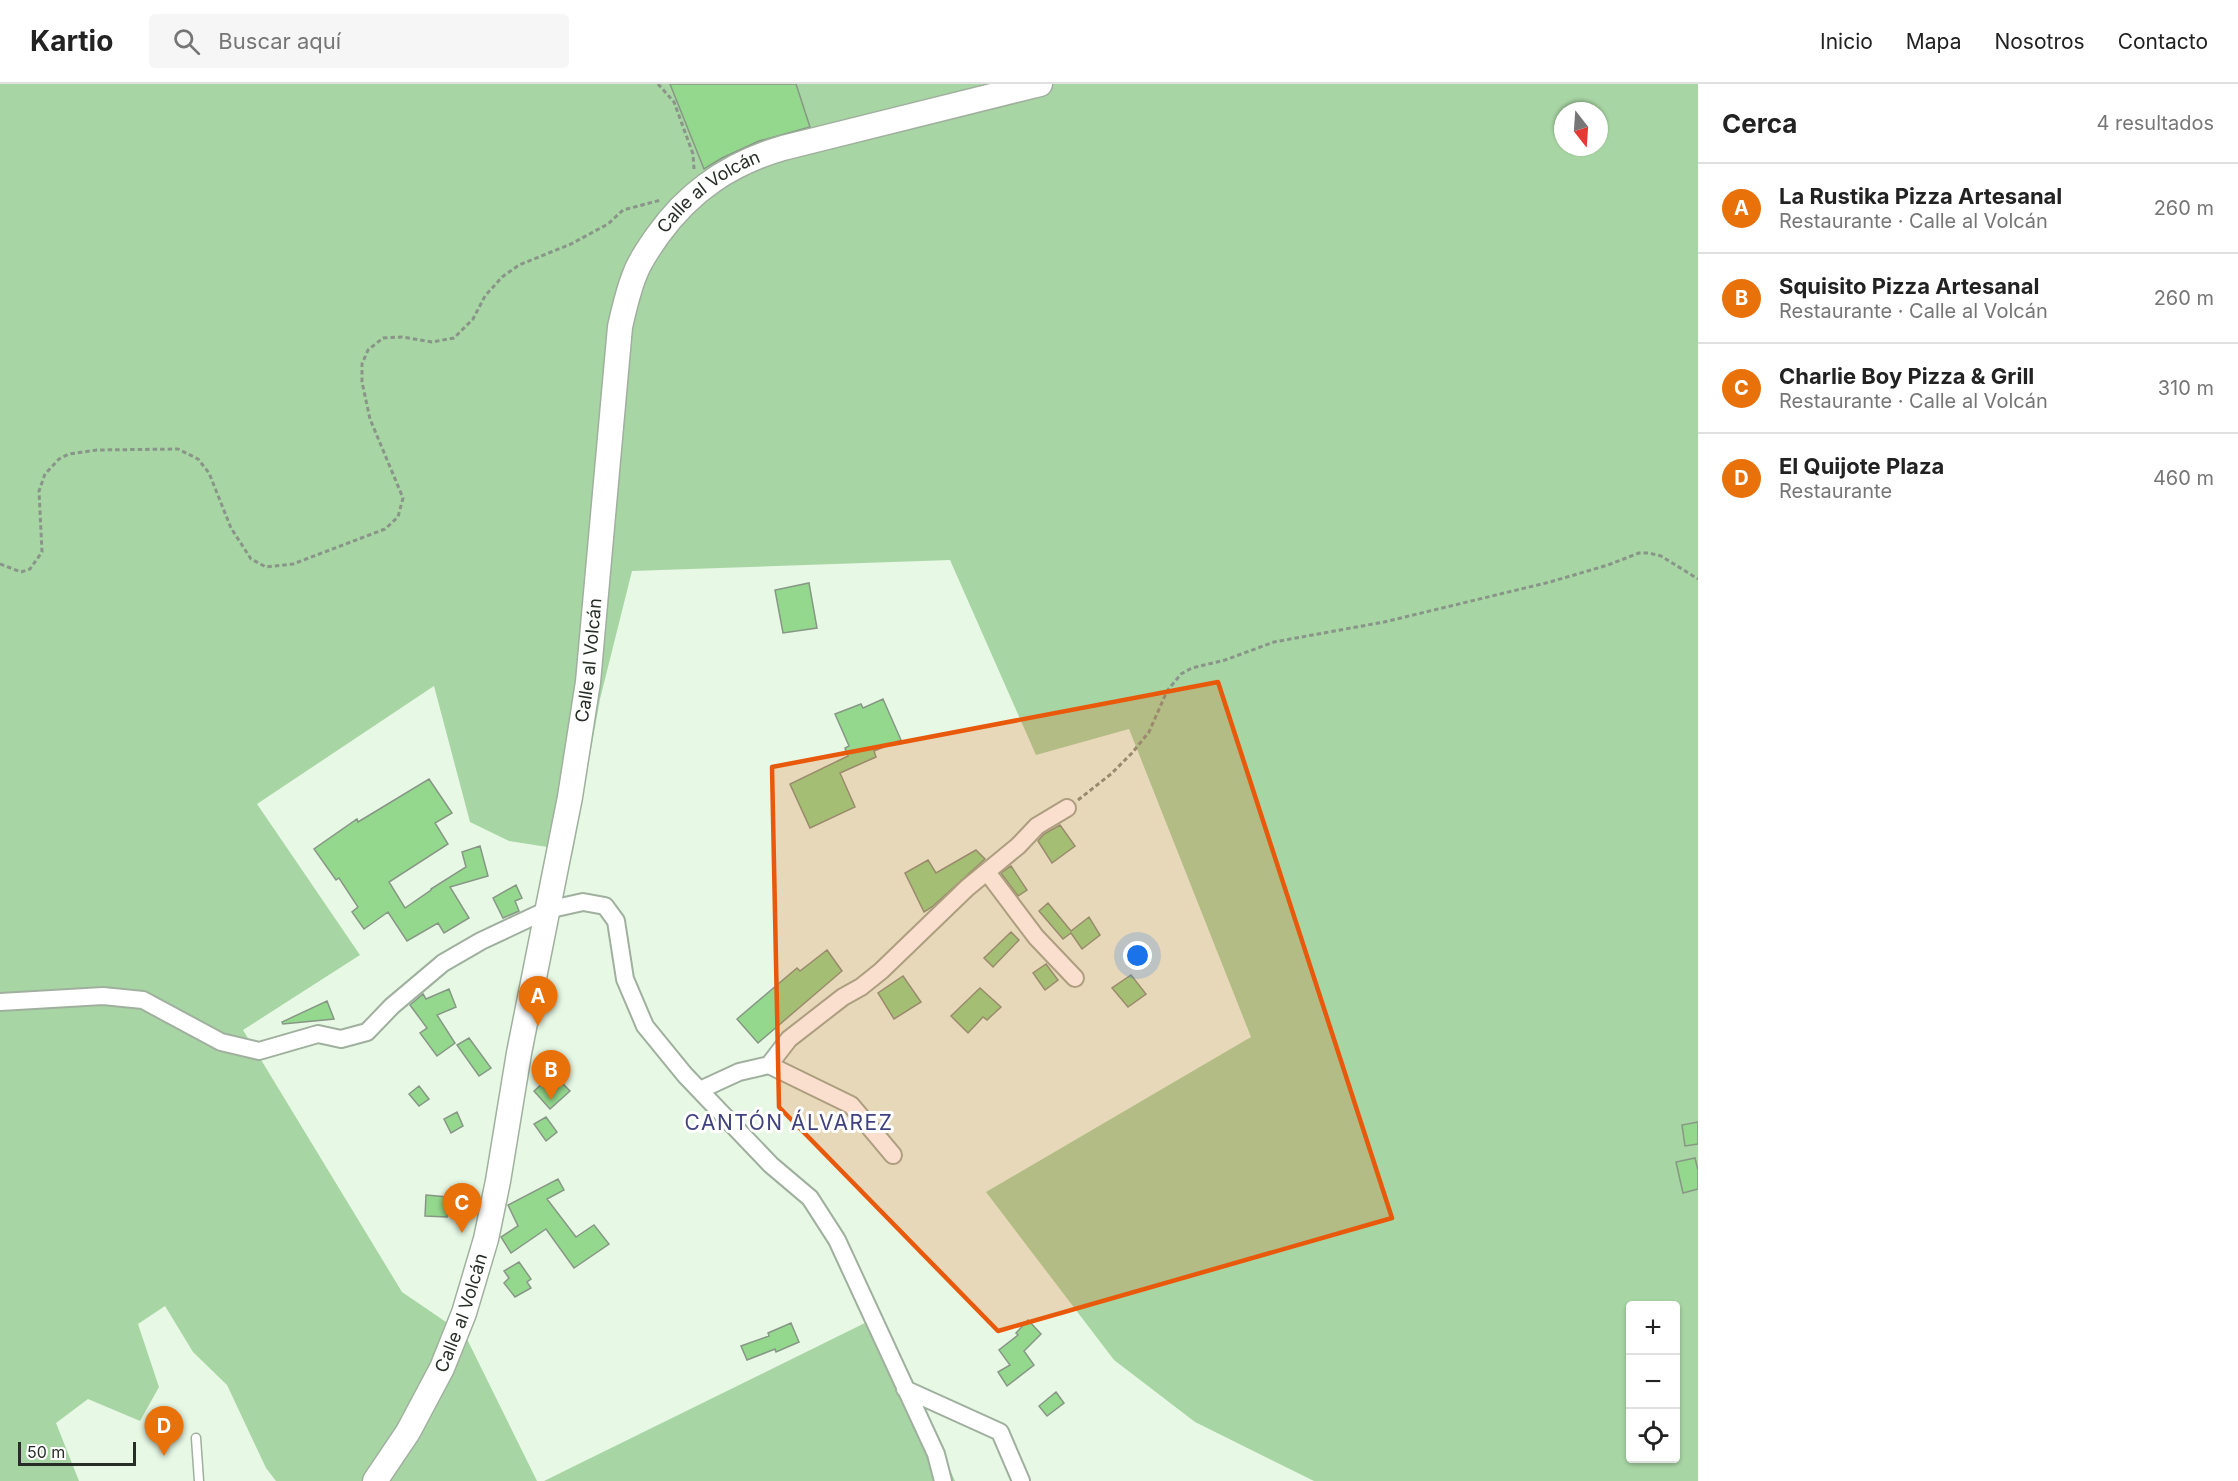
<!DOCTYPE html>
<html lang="es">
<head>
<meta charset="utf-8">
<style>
  :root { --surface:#fff; --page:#f6f6f6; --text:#222; --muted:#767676; --line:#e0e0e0; --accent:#b45309 }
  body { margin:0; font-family:Inter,sans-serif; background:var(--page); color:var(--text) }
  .controls { position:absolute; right:18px; bottom:18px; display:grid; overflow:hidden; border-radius:6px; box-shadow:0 2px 4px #0004 }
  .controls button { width:54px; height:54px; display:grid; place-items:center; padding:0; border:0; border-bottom:2px solid var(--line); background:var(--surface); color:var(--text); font:30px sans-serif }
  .compass { position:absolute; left:1554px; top:18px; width:54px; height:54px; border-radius:50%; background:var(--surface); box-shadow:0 2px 4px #0004; rotate:163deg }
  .scale { position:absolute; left:18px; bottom:15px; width:118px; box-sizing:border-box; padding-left:6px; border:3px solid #272e27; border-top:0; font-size:16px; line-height:21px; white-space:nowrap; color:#272e27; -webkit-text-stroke:4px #fff; paint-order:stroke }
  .you { position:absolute; left:1138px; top:872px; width:21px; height:21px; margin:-15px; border:4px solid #fff; border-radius:50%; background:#1a73e8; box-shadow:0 0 0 9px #1a73e833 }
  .badge { display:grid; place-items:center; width:39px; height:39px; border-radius:50%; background:var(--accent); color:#fff; font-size:20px; font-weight:700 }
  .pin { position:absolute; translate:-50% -50px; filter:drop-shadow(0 2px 3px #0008) }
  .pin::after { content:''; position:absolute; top:32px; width:21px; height:18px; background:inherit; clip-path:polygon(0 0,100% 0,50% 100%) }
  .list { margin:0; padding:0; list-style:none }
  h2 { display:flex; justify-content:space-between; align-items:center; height:78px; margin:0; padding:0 24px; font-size:26px }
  h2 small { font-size:20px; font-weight:400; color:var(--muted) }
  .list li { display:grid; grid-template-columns:39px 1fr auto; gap:18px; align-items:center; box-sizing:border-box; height:90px; padding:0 24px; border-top:2px solid var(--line) }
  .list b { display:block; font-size:22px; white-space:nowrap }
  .list p { margin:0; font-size:20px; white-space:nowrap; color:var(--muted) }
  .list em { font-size:20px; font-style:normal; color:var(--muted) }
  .icon { flex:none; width:33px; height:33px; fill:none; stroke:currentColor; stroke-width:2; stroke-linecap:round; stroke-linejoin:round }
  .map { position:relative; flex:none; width:1698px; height:1397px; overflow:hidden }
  header { display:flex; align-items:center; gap:36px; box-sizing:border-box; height:84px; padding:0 30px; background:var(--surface); border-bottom:2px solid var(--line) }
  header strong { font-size:28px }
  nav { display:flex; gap:33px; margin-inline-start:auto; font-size:21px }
  .search { width:420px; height:54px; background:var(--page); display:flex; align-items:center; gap:15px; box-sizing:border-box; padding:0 21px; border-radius:6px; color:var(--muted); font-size:22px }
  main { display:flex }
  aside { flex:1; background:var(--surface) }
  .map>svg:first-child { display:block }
  .green { fill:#a8d5a4; fill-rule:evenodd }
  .building { fill:#94d88e; stroke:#879785; stroke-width:1.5 }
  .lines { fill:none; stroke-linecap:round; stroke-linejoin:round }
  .lane-casing { stroke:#a0b09e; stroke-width:11 }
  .street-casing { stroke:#a0b09e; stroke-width:20 }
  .secondary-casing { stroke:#a0b09e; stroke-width:27 }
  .path { stroke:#899588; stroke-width:3; stroke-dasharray:4.5 3; stroke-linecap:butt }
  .lane { stroke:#fff; stroke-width:8 }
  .street { stroke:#fff; stroke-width:16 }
  .secondary { stroke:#fff; stroke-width:24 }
  .marked { fill:#e8590c; fill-opacity:0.2; stroke:#e8590c; stroke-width:4.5; stroke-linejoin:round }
  .labels { text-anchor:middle; stroke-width:6; stroke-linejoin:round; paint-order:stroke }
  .street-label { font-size:18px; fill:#272e27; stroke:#fff }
  .quarter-label { font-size:21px; letter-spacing:1.5px; fill:#40427f; stroke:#fff }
</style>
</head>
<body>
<header>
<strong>Kartio</strong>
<div class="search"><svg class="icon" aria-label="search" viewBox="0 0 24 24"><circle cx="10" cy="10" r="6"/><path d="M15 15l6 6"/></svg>Buscar aquí</div>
<nav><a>Inicio</a><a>Mapa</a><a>Nosotros</a><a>Contacto</a></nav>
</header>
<main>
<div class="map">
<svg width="1698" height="1397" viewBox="0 0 1698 1397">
  <rect width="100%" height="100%" fill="#e7f8e5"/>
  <path class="green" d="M0,0H1698V1397H1314L1195,1338L1114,1276L986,1108L1251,953L1129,645L1036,671L950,476L632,487L600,615L573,767L509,757L470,738L434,602L257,720L360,871L243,946L402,1208L465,1251L537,1397H276L266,1384L227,1301L193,1268L165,1222L138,1240L159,1303L140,1337L88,1315L56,1339L79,1397H0ZM1563,27H1599V63H1563ZM1630,1222H1676V1374H1630Z
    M873,1235L927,1335L955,1397H544Z"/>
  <path class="building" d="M670,0H796L810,43L759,57L722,74L704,85Z
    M809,499L817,544L783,549L775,506Z
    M883,615L901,656L874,667L876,673L840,689L855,723L810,744L790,700L848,672L845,664L849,662L835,630L861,620L863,624Z
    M429,695L452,729L435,739L448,760L389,798L405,824L431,806V805L466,783L462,768L480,762L488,792L450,803L469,834L444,849L438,839L407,857L388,828L364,845L352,828L358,823L339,794L336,796L314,765L357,735L358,738Z
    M1060,741L1075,762L1052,779L1038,757L1044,750Z
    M976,766L985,775L932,823L924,828L905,789L928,776L936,789Z
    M1011,782L1027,806L1018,812L1001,789Z
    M516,801L522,814L515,817L519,827L503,834L493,814Z
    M1048,819L1071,847L1089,833L1100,851L1082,865L1071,849L1063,855L1039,827Z
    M1011,848L1019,856L993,883L984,874Z
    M827,866L842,887L758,959L737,935L797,884L800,887Z
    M1046,880L1058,896L1045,906L1033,889Z
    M1131,891L1146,910L1128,923L1112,904Z
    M903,892L921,918L894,935L878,909Z
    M980,904L1001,923L987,936L983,933L968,949L951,932Z
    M449,905L456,923L437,931L455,959L437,972L420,949L427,944L410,921L423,910L426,915Z
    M327,917L334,935L283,940L282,938Z
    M469,954L491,984L479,992L457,961Z
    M553,990L570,1007L550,1025L534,1007Z
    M419,1002L429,1015L419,1022L409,1010Z
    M457,1028L463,1042L451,1049L444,1035Z
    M546,1033L557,1048L546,1057L534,1040Z
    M1698,1038V1060L1685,1062L1682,1041Z
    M1695,1074L1698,1086V1105L1683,1109L1676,1078Z
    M558,1095L564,1106L547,1115L576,1153L594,1141L609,1160L574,1184L546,1145L511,1169L501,1153L518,1142L508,1121Z
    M426,1111L448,1113L447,1133L425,1132Z
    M519,1178L531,1195L527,1198L531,1204L515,1213L504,1199L509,1194L504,1187Z
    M1028,1236L1041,1250L1024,1267L1034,1281L1007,1302L998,1288L1010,1281L999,1266L1018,1251L1016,1249Z
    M791,1239L799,1258L776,1268L775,1265L747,1276L741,1262L769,1252L768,1249Z
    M1056,1308L1064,1319L1047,1332L1039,1322Z"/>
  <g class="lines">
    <defs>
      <path id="lane" d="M196,1354L199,1397"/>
      <path id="street" d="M987,788L1036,853L1075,894
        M0,918L103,912L143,916L221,958L259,967L318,950L341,955L367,948L392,922L443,879L481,857L547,826L583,818L605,822L616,837L625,895L645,942L685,991L771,1081L810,1114L837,1156L936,1370L943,1397
        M769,981L851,1021L893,1071
        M700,1006L739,988L769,981L789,955L843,913L861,903L881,887L967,804L1018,762L1037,742L1067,724
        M905,1305L1000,1348L1021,1397"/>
      <g id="secondary">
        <path id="s1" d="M375,1397L408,1348L442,1284L464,1229L486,1155L498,1097L519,969L570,713L588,598L620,243C624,225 628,207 635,190C640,176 649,164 658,151C690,106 731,79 783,64L1040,0"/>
      </g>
    </defs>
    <use href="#lane" class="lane-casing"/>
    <use href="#street" class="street-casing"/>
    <use href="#secondary" class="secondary-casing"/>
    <path class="path" d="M658,0L674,18L693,70L694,85
      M0,480L21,488L30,485L42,468L39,407L45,390L59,375L69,370L97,366L178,365L198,375L209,389L231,444L251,475L266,483L293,480L385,445L398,433L403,414L370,335L362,298V280L368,266L383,254L402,253L432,258L454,254L473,235L485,212L502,193L519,181L571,160L608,140L623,126L661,116
      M1078,716L1111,690L1132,669L1149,648L1167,607L1181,590L1192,584L1225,576L1274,558L1384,538L1550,498L1608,481L1639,469H1649L1661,472L1698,495"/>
    <use href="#lane" class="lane"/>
    <use href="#street" class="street"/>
    <use href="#secondary" class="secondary"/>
  </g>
  <path class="marked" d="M1218,598L1392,1134L998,1247L779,1023L772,683Z"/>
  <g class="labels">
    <g class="street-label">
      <text dy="6" stroke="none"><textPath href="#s1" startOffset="1359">Calle al Volcán</textPath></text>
      <text dy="6" stroke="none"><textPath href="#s1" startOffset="856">Calle al Volcán</textPath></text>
      <text dy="6" stroke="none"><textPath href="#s1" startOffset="190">Calle al Volcán</textPath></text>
    </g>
    <g class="quarter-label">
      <text x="789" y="1046">CANTÓN ÁLVAREZ</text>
    </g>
  </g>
</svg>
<div class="controls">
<button>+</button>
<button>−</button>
<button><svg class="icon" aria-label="locate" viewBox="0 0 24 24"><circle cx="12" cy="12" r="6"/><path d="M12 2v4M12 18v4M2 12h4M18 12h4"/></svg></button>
</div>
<svg class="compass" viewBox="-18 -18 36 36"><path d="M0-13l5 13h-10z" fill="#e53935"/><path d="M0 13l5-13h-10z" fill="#767676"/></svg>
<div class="scale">50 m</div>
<div class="you"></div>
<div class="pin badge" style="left:538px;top:942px;background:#e8710a">A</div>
<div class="pin badge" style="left:551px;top:1016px;background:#e8710a">B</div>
<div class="pin badge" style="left:462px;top:1149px;background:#e8710a">C</div>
<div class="pin badge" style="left:164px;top:1372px;background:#e8710a">D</div>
</div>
<aside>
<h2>Cerca<small>4 resultados</small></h2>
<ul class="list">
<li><span class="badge" style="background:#e8710a">A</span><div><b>La Rustika Pizza Artesanal</b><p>Restaurante · Calle al Volcán</p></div><em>260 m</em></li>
<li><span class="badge" style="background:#e8710a">B</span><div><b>Squisito Pizza Artesanal</b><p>Restaurante · Calle al Volcán</p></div><em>260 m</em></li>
<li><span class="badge" style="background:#e8710a">C</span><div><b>Charlie Boy Pizza &amp; Grill</b><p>Restaurante · Calle al Volcán</p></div><em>310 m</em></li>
<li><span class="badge" style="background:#e8710a">D</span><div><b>El Quijote Plaza</b><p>Restaurante</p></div><em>460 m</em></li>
</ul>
</aside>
</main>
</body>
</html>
